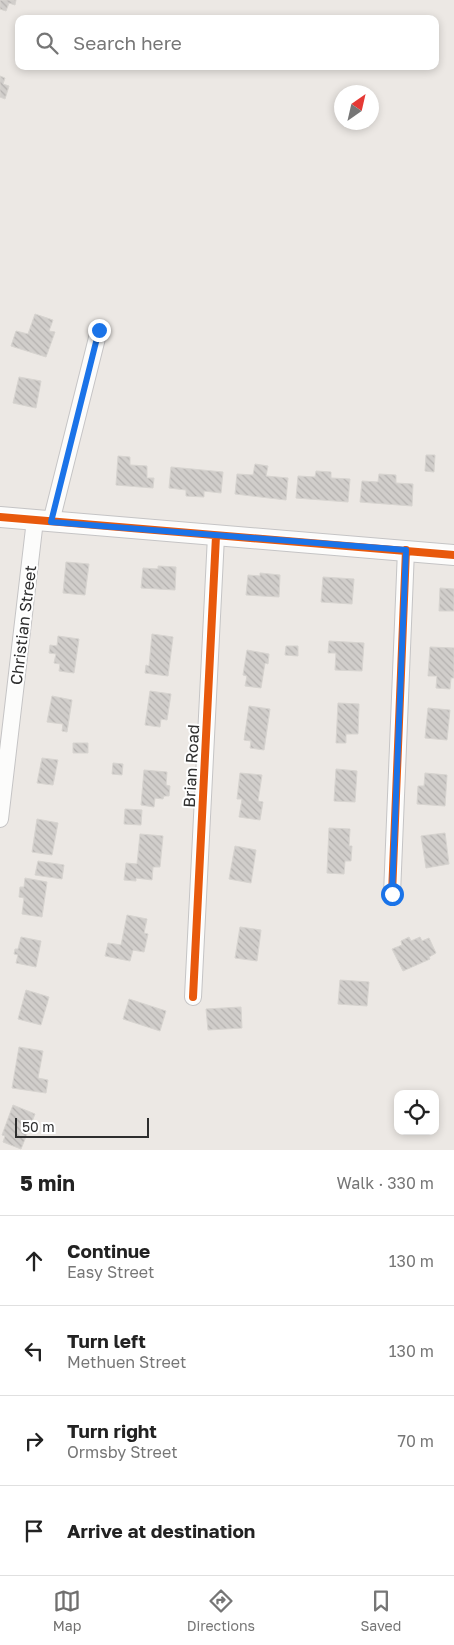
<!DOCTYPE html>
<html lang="en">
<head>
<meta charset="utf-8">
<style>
  :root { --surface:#fff; --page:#f6f6f6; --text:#222; --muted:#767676; --line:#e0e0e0; --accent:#706f6e }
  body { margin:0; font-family:"Golos Text",sans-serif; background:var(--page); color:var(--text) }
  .controls { position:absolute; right:15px; bottom:15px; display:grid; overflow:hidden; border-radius:10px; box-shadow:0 2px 8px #0003 }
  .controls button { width:45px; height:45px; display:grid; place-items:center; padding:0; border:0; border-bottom:1px solid var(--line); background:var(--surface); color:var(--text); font:25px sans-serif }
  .compass { position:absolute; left:334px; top:85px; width:45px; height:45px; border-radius:50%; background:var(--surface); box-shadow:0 2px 8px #0003; rotate:34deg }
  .scale { position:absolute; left:15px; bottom:12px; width:134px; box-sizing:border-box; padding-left:5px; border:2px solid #2e2e2e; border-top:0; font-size:14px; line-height:18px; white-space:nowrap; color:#2e2e2e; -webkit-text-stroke:4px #fff; paint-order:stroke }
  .stop { position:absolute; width:15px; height:15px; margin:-11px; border:4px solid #1a73e8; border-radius:50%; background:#fff }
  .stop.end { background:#1a73e8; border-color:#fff; box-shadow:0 1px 5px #0008 }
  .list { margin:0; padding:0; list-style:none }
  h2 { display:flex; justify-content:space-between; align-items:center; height:65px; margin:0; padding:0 20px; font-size:21px }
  h2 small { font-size:16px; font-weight:400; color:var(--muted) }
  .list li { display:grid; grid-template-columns:32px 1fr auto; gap:15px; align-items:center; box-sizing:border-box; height:90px; padding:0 20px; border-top:1px solid var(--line) }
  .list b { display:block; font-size:19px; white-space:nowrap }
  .list p { margin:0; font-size:16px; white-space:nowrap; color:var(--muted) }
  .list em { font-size:16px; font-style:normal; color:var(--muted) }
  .icon { flex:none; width:28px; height:28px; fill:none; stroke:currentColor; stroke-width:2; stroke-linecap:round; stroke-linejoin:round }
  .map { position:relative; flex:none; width:454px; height:1150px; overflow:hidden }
  .search { position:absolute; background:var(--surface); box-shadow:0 2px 8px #0003; left:15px; right:15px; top:15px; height:55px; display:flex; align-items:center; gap:12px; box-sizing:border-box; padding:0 18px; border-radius:10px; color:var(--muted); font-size:19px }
  .sheet { height:425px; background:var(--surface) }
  nav { display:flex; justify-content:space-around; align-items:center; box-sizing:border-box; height:70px; border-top:1px solid var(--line); background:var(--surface); font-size:14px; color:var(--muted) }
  nav a { display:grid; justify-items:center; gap:2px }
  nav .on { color:var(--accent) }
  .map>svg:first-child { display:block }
  .building { fill:url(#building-back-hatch); stroke:#d7d4d0 }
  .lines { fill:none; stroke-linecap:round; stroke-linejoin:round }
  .minor-casing { stroke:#c5c4c5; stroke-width:18 }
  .tertiary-casing { stroke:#c5c4c5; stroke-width:22 }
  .minor { stroke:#fcfcfb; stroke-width:16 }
  .tertiary { stroke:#fcfcfb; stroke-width:20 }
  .cycleway-casing { stroke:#fff; stroke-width:11 }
  .cycleway { stroke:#e8590c; stroke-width:8 }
  .route { stroke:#1a73e8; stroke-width:6 }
  .labels { text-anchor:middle; stroke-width:4; stroke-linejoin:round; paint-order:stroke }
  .street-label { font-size:16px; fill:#2e2e2e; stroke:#fff }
</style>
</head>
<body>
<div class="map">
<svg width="454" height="1150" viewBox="0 0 454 1150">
  <defs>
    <pattern id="building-back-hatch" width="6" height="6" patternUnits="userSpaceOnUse" patternTransform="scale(1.25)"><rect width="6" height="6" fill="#d1cecb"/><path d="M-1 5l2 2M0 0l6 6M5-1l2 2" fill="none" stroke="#b4b1af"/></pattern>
  </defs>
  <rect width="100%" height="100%" fill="#ece8e4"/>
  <path class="building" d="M0,0H16L15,5L9,3L6,11L0,9Z
    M0,76L5,78L3,84L9,86L5,99L0,97Z
    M35,314L53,320L49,331L55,332L46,357L11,346L16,331L28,334Z
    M19,377L41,381L36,408L13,403Z
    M426,455H435L434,472L425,471Z
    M118,456L130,457V465L147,466V478H154L153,488L116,485Z
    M255,464L268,466L266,476L288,478L286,500L235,494L237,474L253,475Z
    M171,467L223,472L221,493L204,491V497L186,496V490L169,488Z
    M316,471L331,472V478L350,479L348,502L296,498L298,476L315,477Z
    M379,474L396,475V483L413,484L412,506L360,502L362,481L378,482Z
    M66,562L89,564L85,595L63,593Z
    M158,566L176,567L175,590L141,588L143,568L158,569Z
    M260,573L280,575L279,597L246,595L248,575L260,576Z
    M323,577L354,579L352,604L321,602Z
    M440,588L454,589V611H439Z
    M152,634L173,637L168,676L145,673L146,665L149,666Z
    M58,636L79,639L74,673L59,671L60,664L54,663L56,654L49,653L50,645L57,646Z
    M329,641L364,643L362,671L335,670L336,653H328Z
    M286,646H298V656L285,655Z
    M430,647L454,648V678H451L450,689L436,688L437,676H428Z
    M247,650L269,654L268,664L265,663L261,688L245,686L247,676L243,675Z
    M150,691L171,694L167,720L161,719L160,727L145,725Z
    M52,696L72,700L67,732L62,731L63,724L47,722Z
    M338,703L359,704L358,734H346V743H336Z
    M249,706L270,709L264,750L250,748L251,741L244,740Z
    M428,708L450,710L447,740L425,738Z
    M73,743H88V753H73Z
    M42,758L58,760L53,785L37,783Z
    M113,763L123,764L122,775L112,774Z
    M336,769L357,771L355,802L334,801Z
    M144,770L167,772L166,785L170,786L169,796H164L163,799L155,798L154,807L141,805Z
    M240,773L262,775L258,801L263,802L260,820L239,817L242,799H237Z
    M425,773L447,775L445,806L417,804L418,786H424Z
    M125,809L142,810L141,825L124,824Z
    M37,819L58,823L52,855L32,852Z
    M329,828L350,829L349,846H352L351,861H345L344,874L327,873Z
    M445,833L449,864L426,868L421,836Z
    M140,834L163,836L160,867H153L152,880L136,878V881L124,880L126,863L137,864Z
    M235,846L256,850L251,883L229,879Z
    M38,861L64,865L62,879L35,875Z
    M25,878L47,882L42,917L22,914L24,898L19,897L20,887H24Z
    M127,915L147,919L144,933L148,934L144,952L133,950L130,961L105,956L108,943L121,945Z
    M240,927L261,930L257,961L235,958Z
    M21,937L41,941L36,967L16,963L18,955L14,954L15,949H18Z
    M409,937L411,941L420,937L422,941L429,938L436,953L429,957L430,959L403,971L392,949L402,945L401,941Z
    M340,980L369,982L367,1006L338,1004Z
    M26,990L49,997L41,1025L18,1019Z
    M129,999L166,1011L160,1031L123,1019Z
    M241,1007L242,1028L208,1030L206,1009Z
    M19,1047L43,1051L38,1078L48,1080L46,1093L12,1088Z
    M13,1105L35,1114L21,1149L3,1142L5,1136L2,1135Z"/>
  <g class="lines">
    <defs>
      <path id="minor" d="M51,522L99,330
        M0,819L35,520
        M392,894L406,550
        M193,997L216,536"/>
      <path id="tertiary" d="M0,517L454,555"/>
    </defs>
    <use href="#minor" class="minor-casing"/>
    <use href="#tertiary" class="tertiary-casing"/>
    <use href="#minor" class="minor"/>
    <use href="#tertiary" class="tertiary"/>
    <defs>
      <path id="cycleway" d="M0,517L454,555
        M392,894L406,550
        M193,997L216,536"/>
    </defs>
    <use href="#cycleway" class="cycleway-casing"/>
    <use href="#cycleway" class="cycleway"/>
  </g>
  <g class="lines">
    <path class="route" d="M99,330L51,522L406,550L392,894"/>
  </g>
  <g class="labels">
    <g class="street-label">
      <text transform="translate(23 625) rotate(-83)" y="6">Christian Street</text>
      <text transform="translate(191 766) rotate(-87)" y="6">Brian Road</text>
    </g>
  </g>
</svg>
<div class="controls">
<button><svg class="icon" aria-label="locate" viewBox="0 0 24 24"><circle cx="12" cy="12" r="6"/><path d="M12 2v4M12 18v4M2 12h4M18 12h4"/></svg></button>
</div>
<svg class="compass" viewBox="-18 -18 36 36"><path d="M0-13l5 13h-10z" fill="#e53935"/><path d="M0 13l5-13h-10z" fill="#767676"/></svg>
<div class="scale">50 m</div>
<div class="stop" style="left:392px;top:894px"></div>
<div class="stop end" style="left:99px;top:330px"></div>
<div class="search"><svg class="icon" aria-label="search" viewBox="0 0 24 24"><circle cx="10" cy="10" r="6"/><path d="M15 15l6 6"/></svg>Search here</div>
</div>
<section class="sheet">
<h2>5 min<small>Walk · 330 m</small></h2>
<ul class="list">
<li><svg class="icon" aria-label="ahead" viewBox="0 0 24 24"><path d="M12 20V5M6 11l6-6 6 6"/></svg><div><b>Continue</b><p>Easy Street</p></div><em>130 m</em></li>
<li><svg class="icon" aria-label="left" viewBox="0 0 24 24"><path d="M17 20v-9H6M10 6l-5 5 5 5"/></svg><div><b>Turn left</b><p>Methuen Street</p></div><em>130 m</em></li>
<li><svg class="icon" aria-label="right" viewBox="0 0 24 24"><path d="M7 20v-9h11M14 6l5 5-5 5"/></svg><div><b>Turn right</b><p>Ormsby Street</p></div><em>70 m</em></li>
<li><svg class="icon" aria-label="arrive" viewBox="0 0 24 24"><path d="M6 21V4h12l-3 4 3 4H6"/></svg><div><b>Arrive at destination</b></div></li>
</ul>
</section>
<nav>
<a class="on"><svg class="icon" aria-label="map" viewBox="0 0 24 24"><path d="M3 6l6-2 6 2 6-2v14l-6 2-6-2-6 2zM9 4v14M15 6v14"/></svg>Map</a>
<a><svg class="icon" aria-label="directions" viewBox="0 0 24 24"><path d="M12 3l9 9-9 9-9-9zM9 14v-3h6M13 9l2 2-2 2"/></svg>Directions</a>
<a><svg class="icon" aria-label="saved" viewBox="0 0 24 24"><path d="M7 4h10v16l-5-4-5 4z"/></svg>Saved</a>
</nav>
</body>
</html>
